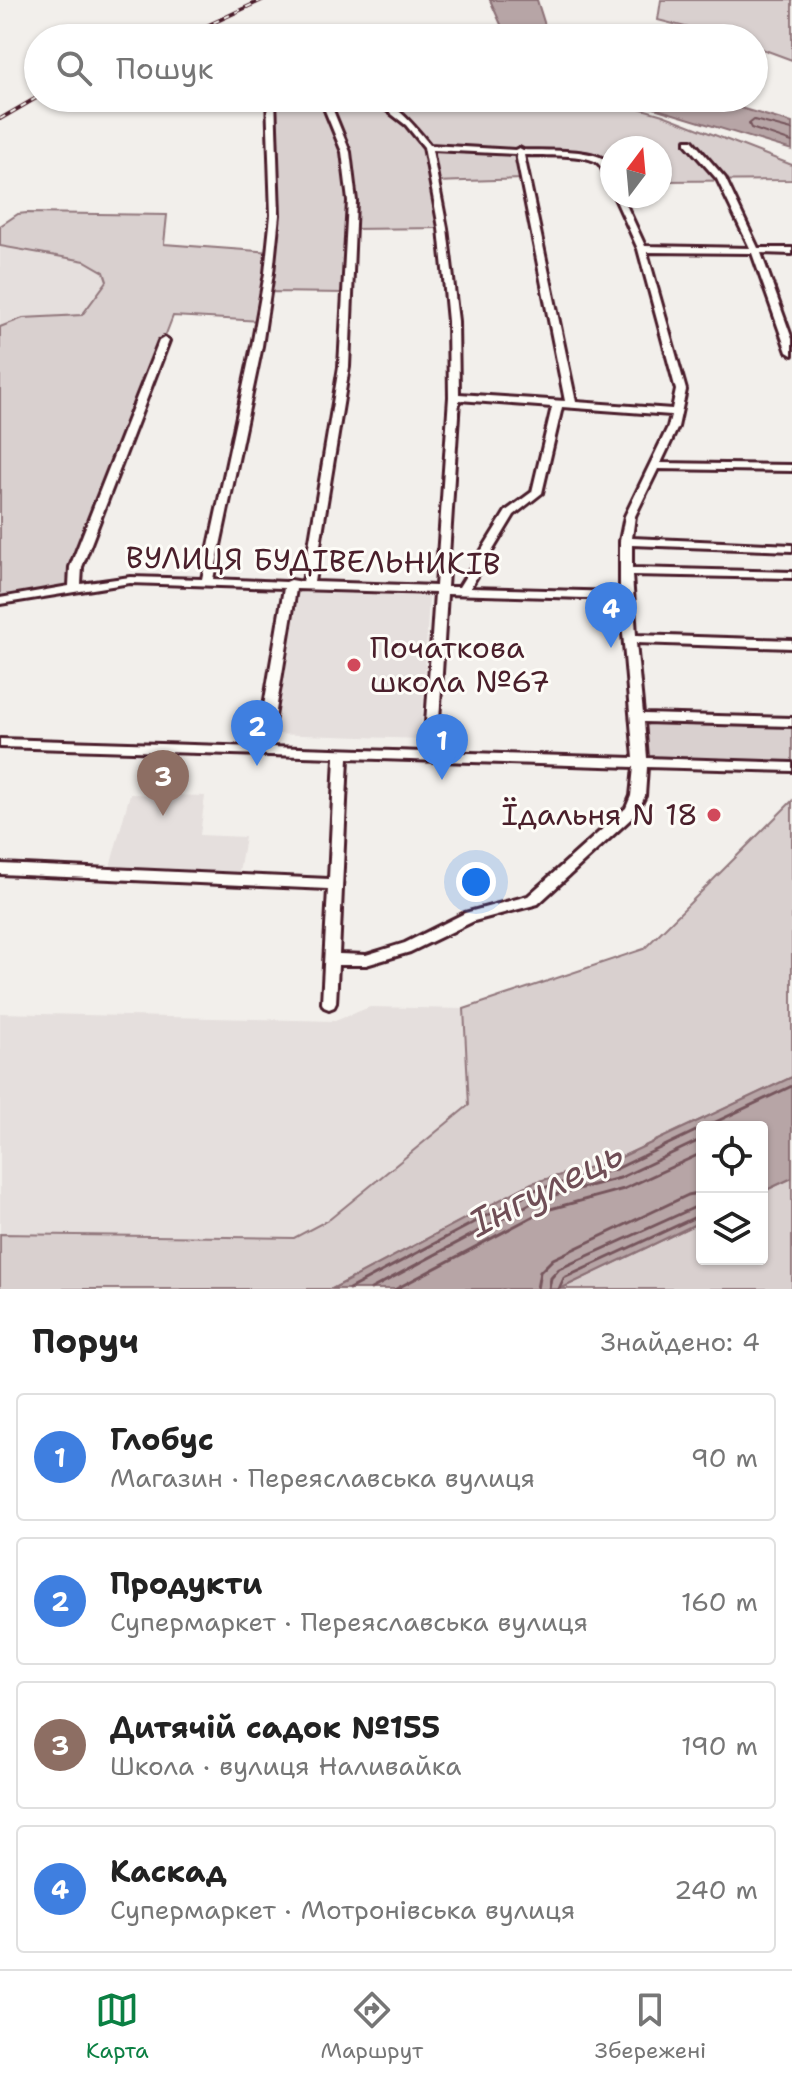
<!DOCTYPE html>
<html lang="uk">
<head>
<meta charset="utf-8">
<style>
  :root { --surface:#fff; --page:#f6f6f6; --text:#222; --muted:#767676; --line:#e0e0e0; --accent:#0b8043 }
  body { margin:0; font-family:"Shantell Sans",sans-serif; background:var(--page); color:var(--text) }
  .controls { position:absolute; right:24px; bottom:24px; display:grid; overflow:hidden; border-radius:8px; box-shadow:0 2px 6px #0004 }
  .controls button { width:72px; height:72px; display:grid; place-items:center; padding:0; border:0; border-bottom:2px solid var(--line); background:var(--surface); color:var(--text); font:40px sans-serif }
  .compass { position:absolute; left:600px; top:136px; width:72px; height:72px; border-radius:50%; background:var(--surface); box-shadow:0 2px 6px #0004; rotate:16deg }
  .you { position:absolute; left:476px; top:882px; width:28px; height:28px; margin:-20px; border:6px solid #fff; border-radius:50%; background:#1a73e8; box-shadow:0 0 0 12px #1a73e833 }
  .badge { display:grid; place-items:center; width:52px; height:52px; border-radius:50%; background:var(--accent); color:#fff; font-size:26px; font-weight:700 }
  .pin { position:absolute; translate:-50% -66px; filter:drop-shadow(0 2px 4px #0008) }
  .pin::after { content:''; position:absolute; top:42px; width:28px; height:24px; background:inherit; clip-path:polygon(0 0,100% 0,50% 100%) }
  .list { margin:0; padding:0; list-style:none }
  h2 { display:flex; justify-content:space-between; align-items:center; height:104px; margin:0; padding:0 32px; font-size:34px }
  h2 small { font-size:26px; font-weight:400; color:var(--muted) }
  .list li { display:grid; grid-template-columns:52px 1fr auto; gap:24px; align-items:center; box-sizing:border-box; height:128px; margin:0 16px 16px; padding:0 16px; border:2px solid var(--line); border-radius:8px }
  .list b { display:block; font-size:30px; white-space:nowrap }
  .list p { margin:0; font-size:26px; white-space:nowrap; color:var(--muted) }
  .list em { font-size:26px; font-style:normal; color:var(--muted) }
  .icon { flex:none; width:44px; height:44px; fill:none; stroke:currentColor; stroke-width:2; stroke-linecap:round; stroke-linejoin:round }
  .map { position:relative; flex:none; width:792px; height:1289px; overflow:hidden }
  .search { position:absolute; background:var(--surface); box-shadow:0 2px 6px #0004; left:24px; right:24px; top:24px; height:88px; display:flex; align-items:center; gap:20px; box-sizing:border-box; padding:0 28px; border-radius:44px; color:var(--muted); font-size:30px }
  .sheet { height:680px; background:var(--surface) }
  nav { display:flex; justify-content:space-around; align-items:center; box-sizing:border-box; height:112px; border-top:2px solid var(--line); background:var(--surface); font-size:22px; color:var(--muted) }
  nav a { display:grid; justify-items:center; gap:4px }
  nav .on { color:var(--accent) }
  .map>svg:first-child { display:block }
  .built { fill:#e5dfdd }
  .green { fill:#d9d0cf; stroke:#92787d; stroke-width:2 }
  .water { fill:#b7a5a6; stroke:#8b6f75; stroke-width:2 }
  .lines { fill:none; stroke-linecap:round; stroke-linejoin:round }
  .shore-far1 { stroke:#76555c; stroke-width:2 }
  .shore { stroke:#76555c; stroke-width:3 }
  .minor-casing { stroke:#4a1f2b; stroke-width:6 }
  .minor { fill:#fdfcf7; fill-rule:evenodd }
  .rail-casing { stroke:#4a1f2b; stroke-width:4 }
  .rail { stroke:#fdfcf7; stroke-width:2; stroke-dasharray:6; stroke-linecap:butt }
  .poi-dot { fill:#d1495b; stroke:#fdfcf7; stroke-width:3 }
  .labels { text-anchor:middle; stroke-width:6; stroke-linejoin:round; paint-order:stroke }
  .street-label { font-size:30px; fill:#4a1f2b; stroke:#fdfcf7 }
  .poi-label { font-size:30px; fill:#4a1f2b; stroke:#fdfcf7; text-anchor:start }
  .near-water-label { font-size:38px; font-style:italic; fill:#704e56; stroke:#fdfcf7 }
</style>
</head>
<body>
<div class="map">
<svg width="792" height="1289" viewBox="0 0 792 1289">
  <rect width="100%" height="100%" fill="#f2efeb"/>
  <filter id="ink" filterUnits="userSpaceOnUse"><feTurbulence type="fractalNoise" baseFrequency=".0125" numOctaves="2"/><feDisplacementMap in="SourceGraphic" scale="16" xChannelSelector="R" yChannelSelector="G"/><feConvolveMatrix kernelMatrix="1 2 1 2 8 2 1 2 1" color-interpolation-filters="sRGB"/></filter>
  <g filter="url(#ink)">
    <path class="built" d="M0,246L85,261L104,272L107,281L82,315L23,318L0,327Z
      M294,592L429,596L421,739L272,734Z
      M130,794L205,796L200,835L245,837L239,872L110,867Z
      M370,1007L464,1009L470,1105L330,1219L294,1238L0,1234V1013L335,1021Z"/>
    <path class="green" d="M661,0H792V60L754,46V38H728L658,20Z
      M324,98H375L383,104L413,98H604L663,115L792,165V180L660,181V148H612V183L603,163L596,158L519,150L523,179L434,182L443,228L350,229L346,293L266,292L261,321L173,316L76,567L75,589L0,601V327L23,318L82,315L107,281L104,272L85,261L0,246V226L18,214L27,213L167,215L164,244L271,252L275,215L271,107L326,104Z
      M638,718L792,723V767L641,763Z
      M792,801V1077L613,1161L532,1183L332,1289H0V1234L294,1238L330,1219L469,1105L464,1009L644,949Z
      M792,1178V1289H560L702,1221V1259H762V1192Z"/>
    <path class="water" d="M490,0H537L549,38H507Z
      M621,98H706L792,123V150Z
      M792,1077V1178L762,1192V1127H702V1221L560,1289H332L532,1183L613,1161Z"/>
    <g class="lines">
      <path class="shore-far1" d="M792,130L754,120L749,124L751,128L792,142"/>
      <path class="shore" d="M705,1127L792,1086
        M349,1289L535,1190L616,1169L702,1128
        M371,1289L539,1199L620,1178L702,1139
        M396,1289L543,1211L624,1189L702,1153
        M537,1289L540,1272L553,1259L688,1195L702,1192
        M549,1289L551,1278L559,1269L702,1204
        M559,1289L564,1278L702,1214"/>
      <defs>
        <path id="minor" d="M267,98H275L279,215L273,273L262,346L213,579L286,582L291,580L303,582L339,367L348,201L342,152L320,98H328L350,152L356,201L349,367L314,582L436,586L449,397L448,321L439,228L424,147L406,125L371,98C393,98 417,129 430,145L515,150L519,148L523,150C542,151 592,148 606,161C612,167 612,177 612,185C605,180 605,171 599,164C589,153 540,156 524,155L576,402L672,409L676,390L638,249L614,196H622L645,246L750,248L717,179L686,144V140H692L725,178L758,248H792V254L761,253L792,339V355L787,352L752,253L647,252L686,390L678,427L661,463L792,465V471L658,469L635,516L632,538L792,545V551L632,545V568L792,572V578L632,575L636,635L792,640V648L636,643L643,714L792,718V726L644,722L647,758L792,763V771L647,767L645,796L636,814L538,904L474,921L410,952L366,965H338L336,1003L334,1007L329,1009L324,1007L322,1003L328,889L0,874V864L329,879L335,757L0,747V739L257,747L284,588L130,583L0,604V598L69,586L70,567L159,341L164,338L169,341L82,567L81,584L130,577L202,579L252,346L265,273L271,215ZM432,150L516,154L565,401L459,394L458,321L447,228ZM459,400L552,407L532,492L506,511L459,587H447ZM562,407L671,415L668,427L625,516L620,541V592L470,588L514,515L542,493ZM296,589L435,593L424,752L270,747ZM447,594L620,599L634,758L437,752ZM348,758L634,767L631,796L626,808L528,896L465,913L405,943L366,955L339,954Z"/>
      </defs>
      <use href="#minor" class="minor-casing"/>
      <use href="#minor" class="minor"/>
      <defs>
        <path id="rail" d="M181,38L262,0
          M0,119L38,97"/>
      </defs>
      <use href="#rail" class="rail-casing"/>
      <use href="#rail" class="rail"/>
    </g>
  </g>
  <g class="poi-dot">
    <circle cx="354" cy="665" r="8"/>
    <circle cx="714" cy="815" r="8"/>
  </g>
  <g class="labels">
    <g class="street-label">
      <text transform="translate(313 561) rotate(1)" y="10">ВУЛИЦЯ БУДІВЕЛЬНИКІВ</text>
    </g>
    <g class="poi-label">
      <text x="370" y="658">Початкова<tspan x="370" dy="34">школа №67</tspan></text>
      <text x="698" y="825" text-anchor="end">Їдальня N 18</text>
    </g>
    <g class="near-water-label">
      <text transform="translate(546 1188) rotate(-27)" y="13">Інгулець</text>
    </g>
  </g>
</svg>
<div class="controls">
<button><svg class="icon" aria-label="locate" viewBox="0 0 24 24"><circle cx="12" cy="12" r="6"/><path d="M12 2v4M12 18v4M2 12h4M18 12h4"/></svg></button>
<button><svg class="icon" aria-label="layers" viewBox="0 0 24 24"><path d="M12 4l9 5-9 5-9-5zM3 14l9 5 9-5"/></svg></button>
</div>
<svg class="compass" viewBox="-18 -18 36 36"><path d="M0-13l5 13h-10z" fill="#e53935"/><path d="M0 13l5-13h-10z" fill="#767676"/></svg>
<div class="you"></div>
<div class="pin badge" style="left:442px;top:780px;background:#3f7fe0">1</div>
<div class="pin badge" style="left:257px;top:766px;background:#3f7fe0">2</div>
<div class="pin badge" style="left:163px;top:816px;background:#8d6e63">3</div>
<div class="pin badge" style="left:611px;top:648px;background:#3f7fe0">4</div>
<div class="search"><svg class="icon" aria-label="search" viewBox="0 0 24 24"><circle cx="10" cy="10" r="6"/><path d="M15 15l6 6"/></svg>Пошук</div>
</div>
<section class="sheet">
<h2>Поруч<small>Знайдено: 4</small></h2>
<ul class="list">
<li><span class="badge" style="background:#3f7fe0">1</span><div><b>Глобус</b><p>Магазин · Переяславська вулиця</p></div><em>90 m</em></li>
<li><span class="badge" style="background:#3f7fe0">2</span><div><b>Продукти</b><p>Супермаркет · Переяславська вулиця</p></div><em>160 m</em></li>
<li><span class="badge" style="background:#8d6e63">3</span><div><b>Дитячій садок №155</b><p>Школа · вулиця Наливайка</p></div><em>190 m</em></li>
<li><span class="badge" style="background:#3f7fe0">4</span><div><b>Каскад</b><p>Супермаркет · Мотронівська вулиця</p></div><em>240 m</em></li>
</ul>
</section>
<nav>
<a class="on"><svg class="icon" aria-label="map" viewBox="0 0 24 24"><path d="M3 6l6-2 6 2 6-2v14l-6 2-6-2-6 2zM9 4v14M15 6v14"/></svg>Карта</a>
<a><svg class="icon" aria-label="directions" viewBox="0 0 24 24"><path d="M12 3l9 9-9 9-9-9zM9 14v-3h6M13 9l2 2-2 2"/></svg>Маршрут</a>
<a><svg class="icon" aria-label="saved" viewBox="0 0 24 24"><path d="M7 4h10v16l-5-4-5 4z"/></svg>Збережені</a>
</nav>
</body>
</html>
